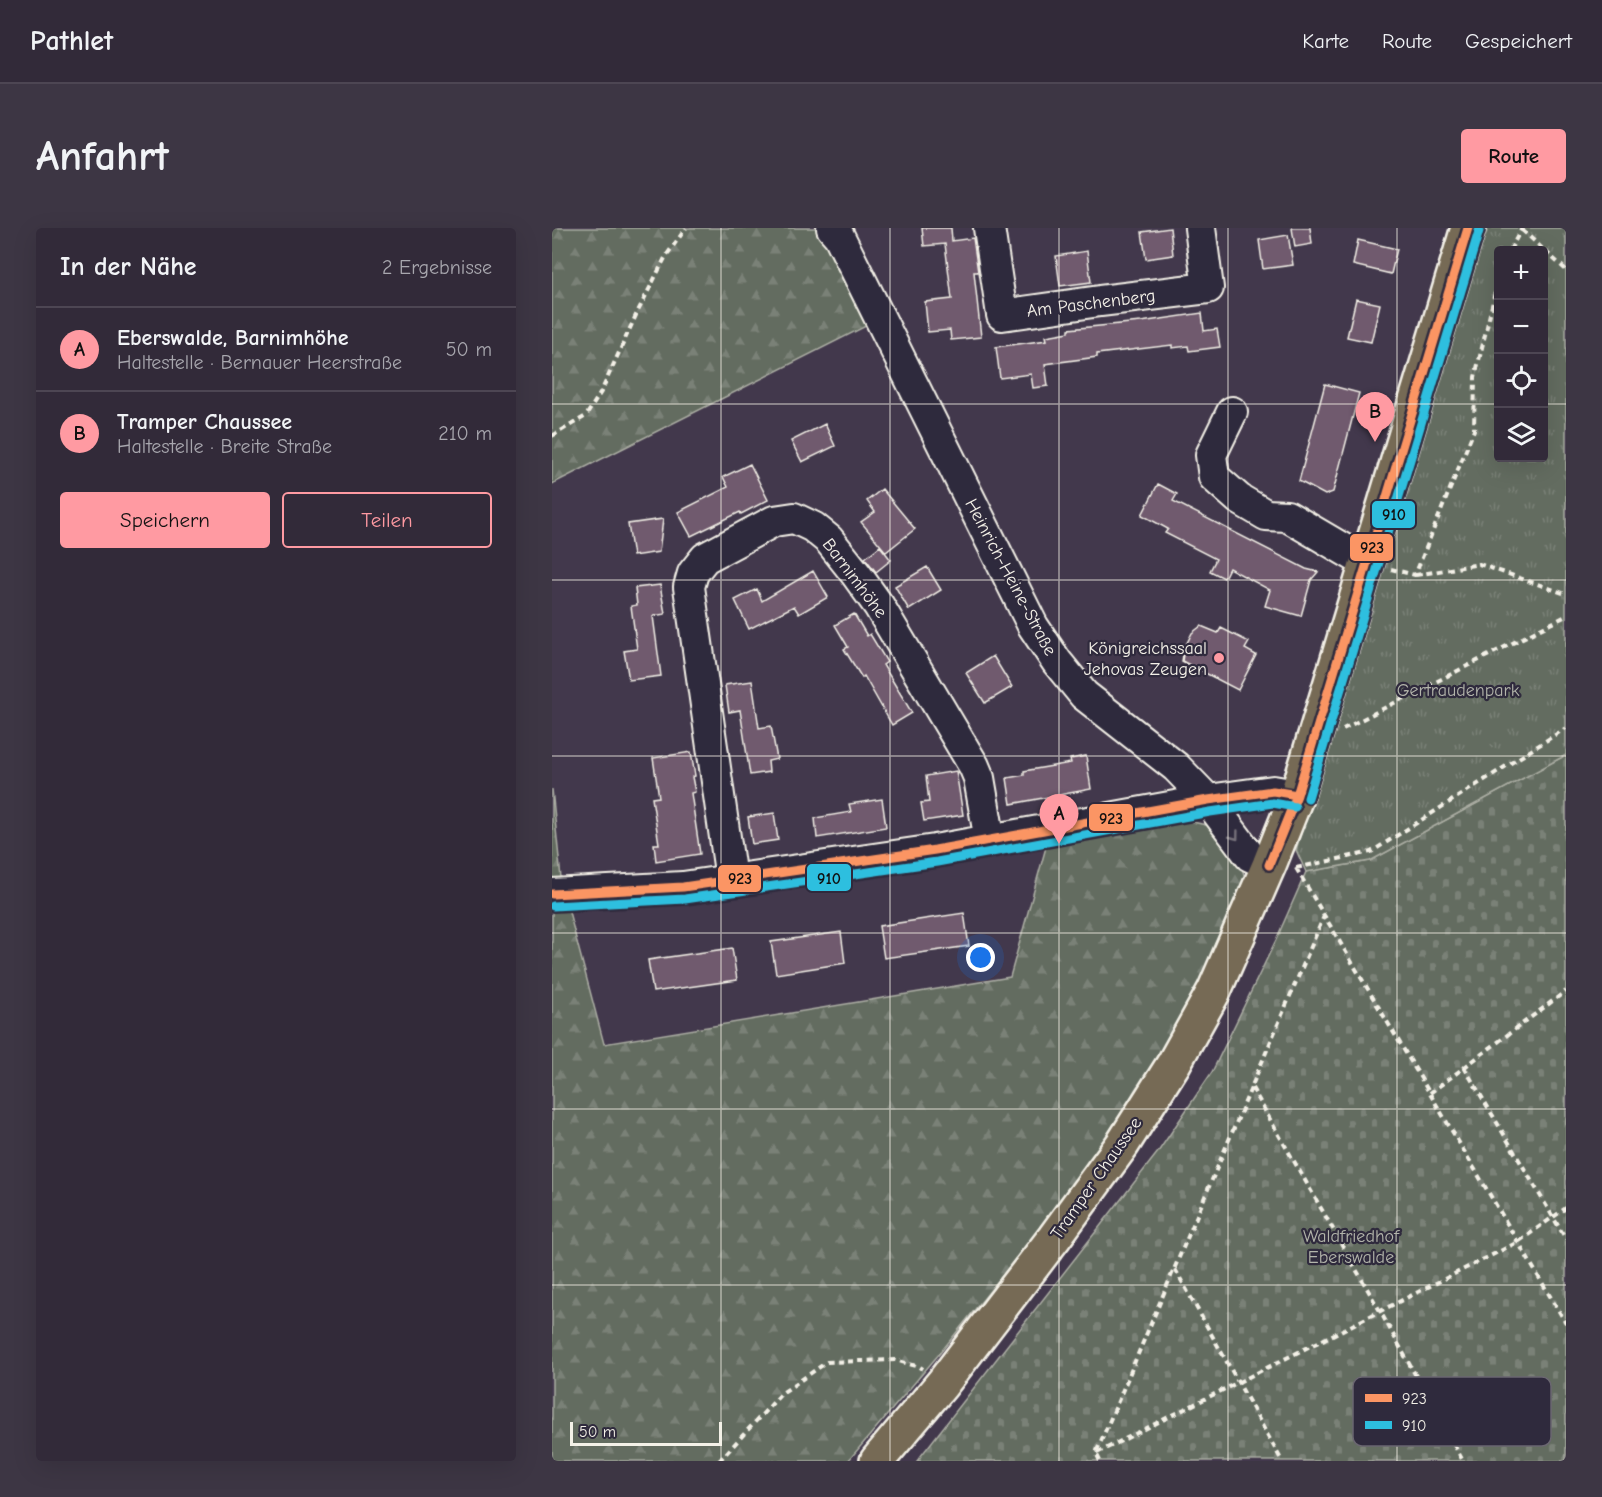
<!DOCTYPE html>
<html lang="de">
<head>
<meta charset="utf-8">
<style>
  :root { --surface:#322a39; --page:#3d3644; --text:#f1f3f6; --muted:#a8a7ae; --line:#4d4653; --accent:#ff9aa2 }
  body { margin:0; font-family:"Comic Neue",sans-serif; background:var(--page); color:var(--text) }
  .controls { position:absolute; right:18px; top:18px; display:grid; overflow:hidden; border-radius:6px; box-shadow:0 6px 24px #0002 }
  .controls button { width:54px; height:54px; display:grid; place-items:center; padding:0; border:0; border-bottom:2px solid var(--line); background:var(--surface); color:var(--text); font:30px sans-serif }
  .scale { position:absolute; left:18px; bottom:15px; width:152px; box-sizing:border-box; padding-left:6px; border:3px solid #f4f1e8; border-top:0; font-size:16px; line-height:21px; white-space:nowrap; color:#f4f1e8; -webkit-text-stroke:4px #2f2a3d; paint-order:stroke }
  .you { position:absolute; left:429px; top:730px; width:21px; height:21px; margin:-15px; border:4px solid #fff; border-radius:50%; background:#1a73e8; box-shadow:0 0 0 9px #1a73e833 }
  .badge { display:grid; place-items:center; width:39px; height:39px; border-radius:50%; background:var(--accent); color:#111; font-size:20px; font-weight:700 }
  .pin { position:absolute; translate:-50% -50px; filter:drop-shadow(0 2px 3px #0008) }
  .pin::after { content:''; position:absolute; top:32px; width:21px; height:18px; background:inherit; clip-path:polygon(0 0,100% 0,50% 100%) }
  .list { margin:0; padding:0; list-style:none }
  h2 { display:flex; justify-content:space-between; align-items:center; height:78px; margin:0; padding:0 24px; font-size:26px }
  h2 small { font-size:20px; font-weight:400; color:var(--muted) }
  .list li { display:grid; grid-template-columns:39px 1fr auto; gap:18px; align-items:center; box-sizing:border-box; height:84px; padding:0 24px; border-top:2px solid var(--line) }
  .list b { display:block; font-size:22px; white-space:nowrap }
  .list p { margin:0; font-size:20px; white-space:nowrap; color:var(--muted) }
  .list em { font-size:20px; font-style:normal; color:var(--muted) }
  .actions { display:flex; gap:12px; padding:18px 24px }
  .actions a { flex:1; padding:14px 0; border:2px solid var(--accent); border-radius:6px; text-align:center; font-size:21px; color:var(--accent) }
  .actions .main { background:var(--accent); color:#111 }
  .icon { flex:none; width:33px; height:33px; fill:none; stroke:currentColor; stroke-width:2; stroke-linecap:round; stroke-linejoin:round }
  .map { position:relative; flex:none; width:1014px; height:1233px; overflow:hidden; border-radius:6px }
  header { display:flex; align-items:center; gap:36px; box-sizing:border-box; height:84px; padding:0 30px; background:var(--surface); border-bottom:2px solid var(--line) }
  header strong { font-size:28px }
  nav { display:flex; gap:33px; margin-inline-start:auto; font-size:21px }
  .intro { display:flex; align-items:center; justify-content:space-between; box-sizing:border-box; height:144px; padding:0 36px }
  h1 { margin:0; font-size:42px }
  .button { padding:15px 27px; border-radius:6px; background:var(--accent); color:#111; font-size:21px; font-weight:700 }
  main { display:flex; gap:36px; padding:0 36px }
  aside { flex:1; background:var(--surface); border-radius:6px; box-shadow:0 6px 24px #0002 }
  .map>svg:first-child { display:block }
  .forest { fill:url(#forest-firs); stroke:#acaea4; stroke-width:1.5 }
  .cemetery { fill:url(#cemetery-stones); stroke:#acaea4; stroke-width:1.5 }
  .park { fill:url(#park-tufts); stroke:#acaea4; stroke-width:1.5; fill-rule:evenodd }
  .building { fill:#705a6e; stroke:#f4f1e8; stroke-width:1.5 }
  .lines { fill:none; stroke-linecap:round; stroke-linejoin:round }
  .minor-casing { stroke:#f4f1e8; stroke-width:34 }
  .major-casing { stroke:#f4f1e8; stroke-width:38 }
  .path { stroke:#f4f1e8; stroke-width:4; stroke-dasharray:6 4.5; stroke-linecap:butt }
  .minor { stroke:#2f2a3d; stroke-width:30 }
  .major { stroke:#766a55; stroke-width:33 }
  .bus-1-casing { stroke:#2f2a3d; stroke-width:14 }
  .bus-2-casing { stroke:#2f2a3d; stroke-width:14 }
  .bus-1 { stroke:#fb9564; stroke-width:9 }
  .bus-2 { stroke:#2dbfdf; stroke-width:9 }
  .oneway { stroke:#747079 }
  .grid { fill:none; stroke:#f4f1e8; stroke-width:1.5; stroke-opacity:0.55 }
  .poi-dot { fill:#ff9aa2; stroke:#2f2a3d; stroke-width:2 }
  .labels { text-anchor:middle; stroke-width:4.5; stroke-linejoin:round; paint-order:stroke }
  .street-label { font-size:18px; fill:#f4f1e8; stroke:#2f2a3d }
  .poi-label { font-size:18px; fill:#f4f1e8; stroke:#2f2a3d; text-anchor:end }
  .park-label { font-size:18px; fill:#b3b5ab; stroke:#2f2a3d }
  .key { fill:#2f2a3d; stroke:#6a6670; stroke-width:1.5 }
  .key-label { font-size:16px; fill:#f4f1e8 }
  .line-badge { stroke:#2f2a3d; stroke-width:2 }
  .pale-badge-label { font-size:16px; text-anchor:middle; font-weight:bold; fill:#111 }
</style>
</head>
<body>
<header>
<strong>Pathlet</strong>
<nav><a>Karte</a><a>Route</a><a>Gespeichert</a></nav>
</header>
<div class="intro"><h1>Anfahrt</h1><a class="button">Route</a></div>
<main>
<aside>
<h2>In der Nähe<small>2 Ergebnisse</small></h2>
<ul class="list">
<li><span class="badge">A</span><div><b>Eberswalde, Barnimhöhe</b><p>Haltestelle · Bernauer Heerstraße</p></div><em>50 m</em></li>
<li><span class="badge">B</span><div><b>Tramper Chaussee</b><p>Haltestelle · Breite Straße</p></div><em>210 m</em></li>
</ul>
<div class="actions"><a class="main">Speichern</a><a>Teilen</a></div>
</aside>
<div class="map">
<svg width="1014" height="1233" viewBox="0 0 1014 1233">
  <defs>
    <pattern id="forest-firs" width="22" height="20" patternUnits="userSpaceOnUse" patternTransform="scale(1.5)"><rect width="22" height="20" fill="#636c60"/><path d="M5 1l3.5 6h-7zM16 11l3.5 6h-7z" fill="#7a8177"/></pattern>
    <pattern id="cemetery-stones" width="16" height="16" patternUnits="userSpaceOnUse" patternTransform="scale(1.5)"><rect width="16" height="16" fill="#636c60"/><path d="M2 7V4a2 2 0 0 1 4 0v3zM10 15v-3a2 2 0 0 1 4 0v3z" fill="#7a8177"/></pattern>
    <pattern id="park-tufts" width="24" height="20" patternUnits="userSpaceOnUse" patternTransform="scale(1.5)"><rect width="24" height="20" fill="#636c60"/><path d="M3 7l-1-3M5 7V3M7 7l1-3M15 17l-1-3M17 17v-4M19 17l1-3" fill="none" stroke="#7a8177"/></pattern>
  </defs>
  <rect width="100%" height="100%" fill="#42384c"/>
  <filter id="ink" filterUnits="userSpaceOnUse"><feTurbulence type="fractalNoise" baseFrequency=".0167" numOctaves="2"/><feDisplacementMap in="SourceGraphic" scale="12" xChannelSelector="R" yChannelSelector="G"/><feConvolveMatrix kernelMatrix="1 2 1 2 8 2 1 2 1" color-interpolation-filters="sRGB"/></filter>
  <g filter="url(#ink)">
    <path class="forest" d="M0,0H269L322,94L0,256Z
      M0,561L10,660H0Z
      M628,591L658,598L689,636L695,658L690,680L566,903L388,1125L296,1233H0V681L16,680L52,816L458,749L496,612Z"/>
    <path class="cemetery" d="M1014,527V1233H365L606,924L660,844L724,712L754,644L818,633Z"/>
    <path class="park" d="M936,0H1014V527L818,633L754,644L744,622L832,330L903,86ZM946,22H992V230H946Z"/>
    <path class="building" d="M370,0H399L400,13L421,10L426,44H422L429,109L399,112L398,102L376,104L373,74L400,71L393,16L372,18Z
      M618,0L621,27L594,31L590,4Z
      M740,0H758L760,16L743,19Z
      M736,7L741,37L711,41L707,12Z
      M806,12L845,21L839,46L801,37Z
      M535,23L539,54L508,58L504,28Z
      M804,71L828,76L819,114L795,109Z
      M650,85L652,103L665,101L668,119L637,123L636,118L620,120V117L545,126V129L493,136L496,158L481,160L479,146L448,150L444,119L495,112L494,108L517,104V101L589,94Z
      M773,156L807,165L781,264L773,267L747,253Z
      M273,196L283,218L250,234L239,213Z
      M198,236L216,272L189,286L188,284L139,308L126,284L176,259L171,249Z
      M606,256L625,266L621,273L754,341L766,344L759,352L749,388L713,378L718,362L677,340L672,350L658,343L664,331L613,305L616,301L590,287Z
      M330,261L363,301L334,324L309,294L323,284L315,273Z
      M111,291L107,324L81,328L76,296Z
      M328,318L339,332L324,344L313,330Z
      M375,339L389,362L357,382L343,358Z
      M261,343L276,369L247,386L242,378L197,401L183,372L205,361L210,373Z
      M108,357L113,386L101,388L109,448L77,452L72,423L85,421L79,378L85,377L83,360Z
      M302,386L315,408L318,406L335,434L331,437L360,485L340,497L312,448L310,450L292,421L296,419L283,397Z
      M649,398L666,405L669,400L697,414L693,421L704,427L686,462L630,433L632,421L640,405Z
      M441,428L460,459L433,475L414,445Z
      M200,453L207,500L219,498L225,531L216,533L217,544L198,547L188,482L177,484L173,457Z
      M139,524L143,548L140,549L143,564L139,565L148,626L104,633L102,616H107L100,570L107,569L101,530Z
      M534,528L539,561L459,576L455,550L472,547V543L519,535L518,531Z
      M404,543L411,587L372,593L369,575L377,574L374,548Z
      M330,571L334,599L265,610L263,590L299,584L297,576Z
      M222,585L226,612L200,616L196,589Z
      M412,685L417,718L332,730L327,698Z
      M289,704L293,735L224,746L219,714Z
      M180,720L185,752L101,764L96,732Z"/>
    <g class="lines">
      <defs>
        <path id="minor" d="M280,0L287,8L481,398L505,434L532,467L624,539L656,572L698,628L717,637
          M437,0L450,87L548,73L656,60L648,0
          M680,184L659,227L662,249L687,271L714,287L735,288L815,335
          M179,651L137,359L141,345L153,330L222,293L242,290L261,299L277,312L304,346L327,378L422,538L427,550L438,613
          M0,666L131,659L383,622L656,572L721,563L745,567"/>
        <path id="major" d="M325,1233L390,1156L502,1010L570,917L622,835L662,763L717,637L745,567L916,0"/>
      </defs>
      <use href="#minor" class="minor-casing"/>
      <use href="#major" class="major-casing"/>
      <path class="path" d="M970,2L1014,42
        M958,22L970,0
        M0,208L34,188L49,164L85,85L114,28L134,0
        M839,341L863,347L922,202L923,149L946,52
        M864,347L927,336L1014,366
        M791,501L1014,388
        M744,640L1014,1095
        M744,640L819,624L1014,500
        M912,839L1014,1011
        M700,860L828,1083L911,1233
        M878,865L1014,763
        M623,1041L730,1233
        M545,1225L966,1014L1014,980
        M167,1233L230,1165L275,1134L343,1132L368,1139L371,1141
        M548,1233L544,1225L772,688"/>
      <use href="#minor" class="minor"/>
      <use href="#major" class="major"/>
      <defs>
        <path id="bus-1" d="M717,637L745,567L916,0
          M0,666L131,659L383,622L656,572L721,563L745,567"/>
        <path id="bus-2" d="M756,570L927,3
          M1,678L133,671L385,634L658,584L721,575L743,579"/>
      </defs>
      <use href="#bus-1" class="bus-1-casing"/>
      <use href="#bus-2" class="bus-2-casing"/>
      <use href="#bus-1" class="bus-1"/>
      <use href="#bus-2" class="bus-2"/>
    </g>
    <defs><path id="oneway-chevron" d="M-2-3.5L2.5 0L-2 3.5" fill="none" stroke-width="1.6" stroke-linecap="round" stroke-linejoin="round" transform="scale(1.5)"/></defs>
    <use class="oneway" href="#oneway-chevron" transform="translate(683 608) rotate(53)"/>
  </g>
  <path class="grid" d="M169,0V1233M338,0V1233M507,0V1233M676,0V1233M845,0V1233M0,176H946M992,176H1014M0,352H1014M0,528H1014M0,705H1014M0,881H1014M0,1057H1014"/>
  <circle class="poi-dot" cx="667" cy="430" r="6"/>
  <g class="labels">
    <g class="street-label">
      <text transform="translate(539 75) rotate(-7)" y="6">Am Paschenberg</text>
      <text transform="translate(459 349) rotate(62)" y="6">Heinrich-Heine-Straße</text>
      <text transform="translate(303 350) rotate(53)" y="6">Barnimhöhe</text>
      <text transform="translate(544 950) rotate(-55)" y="6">Tramper Chaussee</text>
    </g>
    <g class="poi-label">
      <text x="655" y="426">Königreichssaal<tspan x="655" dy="21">Jehovas Zeugen</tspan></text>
    </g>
    <g class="park-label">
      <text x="906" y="468">Gertraudenpark</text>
      <text x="799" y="1014">Waldfriedhof<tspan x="799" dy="21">Eberswalde</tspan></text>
    </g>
  </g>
  <rect x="801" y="1149" width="198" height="69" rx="9" class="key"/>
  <rect x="813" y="1166" width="27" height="8" fill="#fb9564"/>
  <rect x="813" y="1193" width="27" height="8" fill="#2dbfdf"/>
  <g class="key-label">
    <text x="850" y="1176">923</text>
    <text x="850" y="1203">910</text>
  </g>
  <g class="line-badge">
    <rect x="819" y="272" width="45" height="29" rx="6" fill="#2dbfdf"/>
    <rect x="797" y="305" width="45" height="29" rx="6" fill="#fb9564"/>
    <rect x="536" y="575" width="46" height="29" rx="6" fill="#fb9564"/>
    <rect x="254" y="635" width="46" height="29" rx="6" fill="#2dbfdf"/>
    <rect x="165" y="636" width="45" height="29" rx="6" fill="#fb9564"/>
  </g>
  <g class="pale-badge-label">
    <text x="842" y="292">910</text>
    <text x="820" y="325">923</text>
    <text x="559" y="596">923</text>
    <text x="277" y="656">910</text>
    <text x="188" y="656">923</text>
  </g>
</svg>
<div class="controls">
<button>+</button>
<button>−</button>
<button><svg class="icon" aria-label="locate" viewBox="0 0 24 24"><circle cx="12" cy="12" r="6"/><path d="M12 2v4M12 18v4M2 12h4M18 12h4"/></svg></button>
<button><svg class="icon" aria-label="layers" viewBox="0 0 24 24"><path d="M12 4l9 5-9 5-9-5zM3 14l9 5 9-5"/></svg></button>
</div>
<div class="scale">50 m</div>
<div class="you"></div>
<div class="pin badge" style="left:507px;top:616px">A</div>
<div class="pin badge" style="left:823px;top:214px">B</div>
</div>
</main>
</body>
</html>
